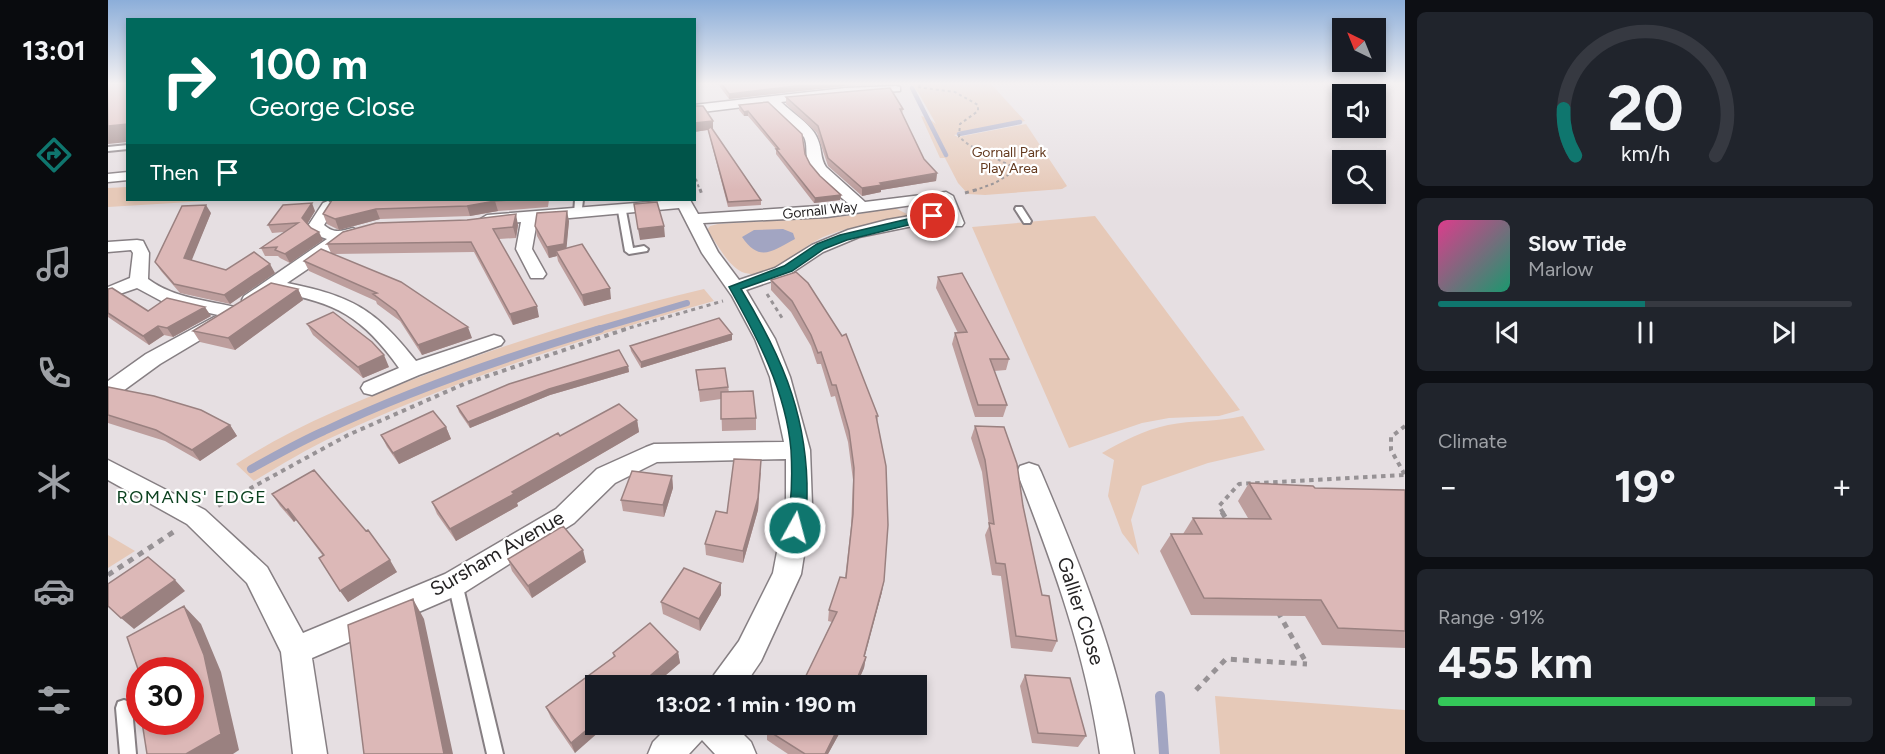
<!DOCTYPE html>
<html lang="en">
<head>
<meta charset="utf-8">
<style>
  :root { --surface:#171b24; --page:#20242c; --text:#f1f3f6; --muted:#9ea1a6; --line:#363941; --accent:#0f766e }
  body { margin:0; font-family:Figtree,sans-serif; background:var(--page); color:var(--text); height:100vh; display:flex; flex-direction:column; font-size:22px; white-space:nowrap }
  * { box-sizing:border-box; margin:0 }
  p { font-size:20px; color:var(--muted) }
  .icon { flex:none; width:33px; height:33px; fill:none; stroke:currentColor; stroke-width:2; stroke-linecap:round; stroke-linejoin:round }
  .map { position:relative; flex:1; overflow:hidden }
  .panel { display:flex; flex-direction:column; gap:12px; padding:12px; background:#0d0f14; width:480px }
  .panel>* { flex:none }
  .top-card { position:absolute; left:18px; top:18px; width:570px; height:183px; border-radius:0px; box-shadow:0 3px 9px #0003; background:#00695c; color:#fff; overflow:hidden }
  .needle { width:39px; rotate:317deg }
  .buttons { position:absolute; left:1224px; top:18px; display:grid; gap:12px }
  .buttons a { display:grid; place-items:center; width:54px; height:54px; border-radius:0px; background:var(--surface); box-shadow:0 3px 9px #0003; font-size:30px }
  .speed { position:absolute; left:18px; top:657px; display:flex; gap:12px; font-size:30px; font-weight:700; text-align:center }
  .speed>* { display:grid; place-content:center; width:78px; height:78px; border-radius:50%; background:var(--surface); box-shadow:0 3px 9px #0003; line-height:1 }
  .speed .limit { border:9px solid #d22; background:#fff; color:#111 }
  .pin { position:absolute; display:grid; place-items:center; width:51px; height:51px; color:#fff; margin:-26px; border:3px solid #fff; border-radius:50%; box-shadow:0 2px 6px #0007 }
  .me { position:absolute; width:66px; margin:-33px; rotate:7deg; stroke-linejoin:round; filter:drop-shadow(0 0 4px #0008) }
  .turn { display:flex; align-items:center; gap:21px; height:126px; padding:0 24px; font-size:27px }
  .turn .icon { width:78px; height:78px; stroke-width:2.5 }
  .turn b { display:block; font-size:42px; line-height:51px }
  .then { display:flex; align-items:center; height:57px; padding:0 24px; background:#0003; gap:12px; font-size:22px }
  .big { font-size:45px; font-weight:700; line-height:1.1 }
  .panel .card { flex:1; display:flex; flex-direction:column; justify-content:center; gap:9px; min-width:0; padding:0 21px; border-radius:9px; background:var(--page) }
  .panel .dial { align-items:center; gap:0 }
  .dial svg { height:156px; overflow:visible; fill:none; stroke:var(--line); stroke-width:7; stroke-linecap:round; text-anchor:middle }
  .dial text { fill:var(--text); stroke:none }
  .song { display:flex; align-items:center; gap:18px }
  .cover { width:72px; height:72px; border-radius:9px; background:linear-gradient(135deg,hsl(330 70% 55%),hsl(160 70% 35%)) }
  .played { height:6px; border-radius:3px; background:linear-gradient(90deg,var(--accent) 50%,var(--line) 50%) }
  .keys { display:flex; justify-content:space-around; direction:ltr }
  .heat { display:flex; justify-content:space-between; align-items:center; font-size:33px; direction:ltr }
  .charge { height:9px; border-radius:4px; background:linear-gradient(90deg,#34c759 91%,var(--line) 0) }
  .trip { position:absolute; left:477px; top:675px; width:342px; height:60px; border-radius:0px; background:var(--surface); box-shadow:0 3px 9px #0003; font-weight:700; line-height:60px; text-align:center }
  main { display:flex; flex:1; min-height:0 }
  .tabs { display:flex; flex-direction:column; width:108px; justify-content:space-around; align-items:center; background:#090b0e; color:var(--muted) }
  .tabs .icon { width:42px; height:42px }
  .tabs .active { color:var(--accent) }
  .tabs b { font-size:27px; color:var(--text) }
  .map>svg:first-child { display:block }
  .green { fill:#e6c9b8 }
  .water { fill:#a2a5c2 }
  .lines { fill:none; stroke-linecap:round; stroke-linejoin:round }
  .stream-far3 { stroke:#a2a5c2; stroke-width:4.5 }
  .stream-far2 { stroke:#a2a5c2; stroke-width:6 }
  .stream-far1 { stroke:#a2a5c2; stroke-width:8 }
  .stream { stroke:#a2a5c2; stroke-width:10 }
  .service-casing { stroke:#867f83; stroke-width:4 }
  .minor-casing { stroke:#867f83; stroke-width:3 }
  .path-far3 { stroke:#979295; stroke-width:2; stroke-dasharray:3 3; stroke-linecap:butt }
  .path-far2 { stroke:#979295; stroke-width:3; stroke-dasharray:4 4; stroke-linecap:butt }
  .path-far1 { stroke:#979295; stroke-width:4; stroke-dasharray:4.5 4.5; stroke-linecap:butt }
  .path { stroke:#979295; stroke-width:5; stroke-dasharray:6 6; stroke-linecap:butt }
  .service { fill:#fff; fill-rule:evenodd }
  .minor { fill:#fff; fill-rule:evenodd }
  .wall { fill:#bd9e9d }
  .shaded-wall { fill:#9a8180 }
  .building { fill:#dcb8b7; stroke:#9a8180; stroke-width:1.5 }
  .route { fill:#0f766e; stroke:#0a4d48; stroke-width:1.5 }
  .labels { text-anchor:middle; stroke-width:4.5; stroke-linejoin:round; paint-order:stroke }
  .far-park-label { font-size:14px; fill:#643a1f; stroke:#fff }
  .far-street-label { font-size:14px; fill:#252324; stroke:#fff }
  .neighbourhood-label { font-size:18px; letter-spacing:1.5px; fill:#0b411f; stroke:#fff }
  .near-street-label { font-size:20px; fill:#252324; stroke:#fff }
</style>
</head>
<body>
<main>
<nav class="tabs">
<b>13:01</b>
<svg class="icon active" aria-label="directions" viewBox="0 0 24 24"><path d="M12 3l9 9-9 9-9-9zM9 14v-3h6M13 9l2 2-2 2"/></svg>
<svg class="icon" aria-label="music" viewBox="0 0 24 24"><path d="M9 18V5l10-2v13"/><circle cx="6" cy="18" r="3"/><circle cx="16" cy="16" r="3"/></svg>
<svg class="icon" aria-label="phone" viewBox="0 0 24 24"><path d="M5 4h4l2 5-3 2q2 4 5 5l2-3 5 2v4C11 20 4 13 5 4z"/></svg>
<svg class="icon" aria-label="climate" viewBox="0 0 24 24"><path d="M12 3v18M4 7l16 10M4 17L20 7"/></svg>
<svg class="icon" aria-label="car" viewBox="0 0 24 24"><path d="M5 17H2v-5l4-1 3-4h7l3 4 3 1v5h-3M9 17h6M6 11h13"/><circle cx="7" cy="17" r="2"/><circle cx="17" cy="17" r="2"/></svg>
<svg class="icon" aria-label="filters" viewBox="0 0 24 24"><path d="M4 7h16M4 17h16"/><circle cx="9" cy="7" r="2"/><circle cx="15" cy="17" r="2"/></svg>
</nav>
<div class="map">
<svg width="1297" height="754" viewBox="0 0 1297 754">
  <rect width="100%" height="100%" fill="#e6dfe2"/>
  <path class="green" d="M804,84H883L917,121L846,135L850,137L918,124L959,186L954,189L877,195L860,194L850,183L837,158H832L813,116L820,118L828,124L810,92Z
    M19,187L20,200H115L0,207V188Z
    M787,208L799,214L797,217C767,224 730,227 704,243C685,254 660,282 634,272C619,265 609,243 599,230L602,226L610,224L738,216Z
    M987,216L1132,410L1111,416L1061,418L1034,423L961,448L864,227Z
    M596,289L606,301C478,337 350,379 229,435C200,448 173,465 146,481L128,464C184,427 247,402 309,378C403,342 499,312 596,289Z
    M1135,416L1157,450L1100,463L1034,486L1023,520L1031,555L1014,533L1000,496L1006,460L994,453C1015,441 1036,430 1060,425C1085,420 1108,422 1135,416Z
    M0,535L27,551L0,568Z
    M1107,696L1297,710V754H1112Z"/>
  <path class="water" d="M675,229L685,233L687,239C664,251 652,263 634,237L646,230Z"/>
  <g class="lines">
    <path class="stream-far3" d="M804,88L838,155
      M851,134L912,122"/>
    <path class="stream-far2" d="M487,330L579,303"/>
    <path class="stream-far1" d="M143,469C167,456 191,442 216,431C305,389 398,357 492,329"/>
    <path class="stream" d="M1052,696L1056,754"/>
    <defs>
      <path id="service" d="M20,145V149L0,151V147Z
        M467,200H475L473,216H470L466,214Z
        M908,207H914L923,221L922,223H916L907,209Z
        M511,209H514L518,211L525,248L536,246L540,249L539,251L521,254L517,251L510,211Z
        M347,577L352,579L354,583L395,754H379L340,583L342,579Z
        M16,700L22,702L24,708L28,754H12L8,708L10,702Z"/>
      <path id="minor" d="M788,86L792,87V91L737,94L673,102C684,113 705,125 710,140C714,149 712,158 718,167L757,202L838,192L845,196L856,223L854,226H842L839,219L751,237L715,252L679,276L638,290L667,339L682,377L702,450L704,505L693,574L653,661L636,686H602L606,675L631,641L665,573L678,505V459L549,462L507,483L466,523L357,592L204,658L219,754H185L173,652L139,583L79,524L0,480V460L97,510L159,567L195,633L337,574L448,509L489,469L538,447L546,444L676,442L662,377L647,339L624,296L594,253L571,208L429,221L424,249L438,274L435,278H423L408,249L413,222L379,225L371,220L379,215L566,200H582L590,214L741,204C727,192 708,179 700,161C697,153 700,145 696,137L661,104L586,113V105L737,88ZM833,201L837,210L779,220L740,230L704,245L667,268L631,280L610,252L595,223L719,217Z
        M20,172V180L0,182V174Z
        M220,201L228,206L216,225C226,234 234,231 245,228L253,233L179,283C244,296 267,309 308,361L386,335L393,337L396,341L393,345L311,375L264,395L256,393L253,388L256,383L291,368C255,317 228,302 167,292L150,304H136L134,300L136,296L219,239L208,235L200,226L215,203Z
        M29,240L35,241L41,253L40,279C67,299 99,300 131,308L133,312L131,316L119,317L122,320L119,324L52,364L8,396L0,398V381L38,354L110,315L57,303L29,288L0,298V287L22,278L25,253L23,250L0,252V242Z
        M921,463L930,466L933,472C972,564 1009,655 1026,754H992C978,655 945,564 909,472L912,466Z
        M563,724H625L643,742L648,754H607L594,740L581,754H540L545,742Z"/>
    </defs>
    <use href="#service" class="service-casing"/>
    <use href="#minor" class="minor-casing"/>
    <path class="path-far3" d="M813,84L809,87L847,92L870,105V111L852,124L851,137L861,145L903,166V173L887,183L865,191
      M586,173L592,191"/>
    <path class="path-far2" d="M592,189L594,195
      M857,193L871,189
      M659,294L676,321
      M514,330L615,301"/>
    <path class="path-far1" d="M1297,426L1283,437V450L1297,475
      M110,506L240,435L356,384L518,329
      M1115,513L1111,506L1131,484L1297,475"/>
    <path class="path" d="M1114,512L1120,522
      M0,575L67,531
      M1170,612L1199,664
      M1088,690L1118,659L1199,664"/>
    <use href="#service" class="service"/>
    <use href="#minor" class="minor"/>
  </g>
  <path class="wall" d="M610,84H770L737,86L621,99Z
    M678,97L795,109L794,114L816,159L829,173L828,181L773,190V192L754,196L720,166L709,133L678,104Z
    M660,102L697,154L702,164L712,176L733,195L732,200L706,203L668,154V149L640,116H636L631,110V105Z
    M586,106H595L605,121V129H604L653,200V205L620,207L600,130L586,132Z
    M224,200H441L440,207L390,211L362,216L272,219L231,230L219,224L215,214Z
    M207,211L199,224L215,240L182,263L172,258L170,256H157L153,248L176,232L164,233L160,225Z
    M103,213L83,260L118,270L167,273L122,304L72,293L53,271L47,262Z
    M461,221L458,248L503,299L476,306L450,261L449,256L441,258L429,236L427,226Z
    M410,225L408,238L391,239L431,317L405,325L366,252L226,254L364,338L314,355L292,321L269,304L268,301L201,271L196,261L223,253L219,244Z
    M688,272L770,416L769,422L774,592L756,656L758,657L756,668L748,686H693L724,622L720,621L721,610L737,578L743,526L745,480L740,442L727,396L723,397L713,364H709L703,346L683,312L663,290V280Z
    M830,277L901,359L898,370L886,371L899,405L895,417H867L844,344L847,333H850L828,288Z
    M0,289L40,311L103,316L65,337L56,335L41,345L0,317Z
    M190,289L195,300L127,350L92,342L85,331Z
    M199,324L281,367L255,378L205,335Z
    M624,340L533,368L523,351L522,346Z
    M520,366L521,372L442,395L362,428L351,412L349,406Z
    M588,370L620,387L621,392L648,418V430L614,431L613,399L592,402Z
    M0,387L122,425L129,436L92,461L57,441L0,423Z
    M529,420L531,432L409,503L410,506L348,541L329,514L324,502L452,436Z
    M867,426L915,506L934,595L949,641L944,652L903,648L893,576L884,575L877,535L881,526L874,472L863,438Z
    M338,427L343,439L291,464L279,447L273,435Z
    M653,472L650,510L635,563L598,555L597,544L619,513Z
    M564,476L565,488L556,517L515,511L513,500Z
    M1141,483L1207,488L1297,490V648L1214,645L1197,616L1083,615L1052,551L1063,534H1075L1085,518H1140L1130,501Z
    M164,494L289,572L240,602L215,556L188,520L186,522L172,506Z
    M400,559L478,562L424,598L404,571Z
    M613,583V595L592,631L555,614L553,602Z
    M570,652L572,663L545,686H488L467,753L443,718L438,707L506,657L505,653Z
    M917,675L978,736L970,747L924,743L912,686Z
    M732,724L731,734L720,754H680L659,740V730Z"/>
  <path class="shaded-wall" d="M705,84H737V86L621,99V94Z
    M640,111V116H636V112Z
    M605,121V129L586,132V123Z
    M20,124V142L0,144V126Z
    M829,173L828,181L773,190V192L754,196V188L772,183Z
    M733,195L732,200L706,203L707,198Z
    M387,201L390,211L362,216L359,206Z
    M204,203L207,211L198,226L194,218Z
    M98,205L103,213L81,267L76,258Z
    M268,209L272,219L231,230L227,219Z
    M459,211L461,221L458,254L448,251L449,256L441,258L439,247Z
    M408,214L410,225L408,238L405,227Z
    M556,226L557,237L532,240L530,229Z
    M211,232L215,240L182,263L177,254Z
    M162,264L167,273L122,304L116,295Z
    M502,288L503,299L476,306L474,295Z
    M190,289L195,300L127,350L120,338Z
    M429,306L431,317L405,325L402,314Z
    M97,307L103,316L65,337L59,328Z
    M50,326L56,335L41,345L35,336Z
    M360,327L364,338L314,355L310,345Z
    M624,334V340L533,368V362Z
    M276,355L281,367L255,378L250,367Z
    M520,366L521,372L442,395L362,428L360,422L441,389Z
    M529,420L531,432L409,503L410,506L348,541L342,529L404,492Z
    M122,425L129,436L92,461L84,450Z
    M338,427L343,439L291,464L285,453Z
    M653,460L650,510L635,563V551Z
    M564,476L565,488L556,517L555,505Z
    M180,509L188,520L186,522L178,510Z
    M475,550L478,562L424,598L420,586Z
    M282,560L289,572L240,602L232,591Z
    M67,580L77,591L26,629L13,618Z
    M776,581L774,592L754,667L756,656Z
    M613,583V595L592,631L591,619Z
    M305,599L316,619L345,754H336Z
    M76,606L93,624L113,672L131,750L125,754H78Z
    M570,652L572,663L545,686H530Z
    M758,657L756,668L748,686H746Z
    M488,722V724H500L467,753L463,743Z
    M732,724L731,734L720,754H717Z"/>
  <path class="building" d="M0,84H20V124L0,126Z
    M614,84H705L621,94Z
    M782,88L795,109H792L816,159L829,173L772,183L774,185L754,188L720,158L710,126L678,97Z
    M660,102L694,134L697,154L702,164L712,176L733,195L707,198L668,149H671L640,111L636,112L631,105Z
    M586,106H595L605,121L586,123Z
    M603,127L653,200L620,202L600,129Z
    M224,200H404L387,201L359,206L268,209L227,219L215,214Z
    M549,202L556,226L530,229L526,204Z
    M204,203L194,218L203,228L211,232L177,254L167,250L169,247L153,248L190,223L160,225L175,205Z
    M98,205L76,258L118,270L146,252L162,264L116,295L66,284L47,262L74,206Z
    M459,211L456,244L439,247L427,226L429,213Z
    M408,214L405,227L385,229L429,306L402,314L363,242L219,244L235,232L268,223L359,220Z
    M474,244L502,288L474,295L448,251Z
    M213,249L293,282L360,327L310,345L288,311L265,294L269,293L196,261Z
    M688,272L700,283L734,336L738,334L770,416H768L778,466L780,525L776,581L756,656L758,657L746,686H693L729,612L721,610L732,577L738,578L745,514L746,468L741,431L728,385H724L713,352L710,353L703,335L684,301L663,280Z
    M854,273L901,359H882L899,405H870L847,333L859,332L830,277Z
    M163,283L190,289L120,338L85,331Z
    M4,288L40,311L59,298L97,307L59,328L50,326L35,336L0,313V289Z
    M225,312L264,342L276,355L250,367L199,324Z
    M611,318L624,334L533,362L522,346Z
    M511,350L520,366L441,389L360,422L349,406L401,384Z
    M617,368L620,387L591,390L588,370Z
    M0,387L46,396L93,410L122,425L84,450L48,430L0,415Z
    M645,391L648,418L613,419V392Z
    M511,404L529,420L404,492L406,494L342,529L324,502L450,433L452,436Z
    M325,411L338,427L285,453L273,435Z
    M867,426L896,427L909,464L915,506L934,595L941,596L949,641L908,636L897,564L888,563L881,523L886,524L877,460Z
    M626,459L653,460L650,498L635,551L597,544L608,511L619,513Z
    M206,470L258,531L260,530L282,560L232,591L211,558L216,555L180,509L178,510L164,494Z
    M524,471L564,476L555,505L513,500Z
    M1141,483L1205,486L1207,488L1297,490V631L1230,628L1213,600L1096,598L1063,534H1094L1085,518L1163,519Z
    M455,526L475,550L420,586L400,559Z
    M40,557L67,580L13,618L0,606V584Z
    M576,568L613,583L591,619L553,602Z
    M305,599L336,754H256L240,625Z
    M76,606L96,655L113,734L78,754H39L34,722H82V670H32V675L19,637Z
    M542,623L570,652L530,686H488V722L463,743L438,707L507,656L505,653Z
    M917,675L962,678L978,736L930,733Z
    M32,687V701L30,688Z
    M663,724H732L717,754H697L659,730Z"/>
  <linearGradient id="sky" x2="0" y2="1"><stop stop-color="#8caed9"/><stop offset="0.44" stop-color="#f4f1f2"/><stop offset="1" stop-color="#f4f1f2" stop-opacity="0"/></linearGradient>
  <rect width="1297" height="190" fill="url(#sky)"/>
  <path class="route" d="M825,213L829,214V218L739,240L716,249L684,271L633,289C671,352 697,408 699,483C699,499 700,518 693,533L687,535L681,533C677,524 681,515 682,506C684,488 684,468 683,450C678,391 649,337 621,287L676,266L709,244L732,235Z"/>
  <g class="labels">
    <g class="far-park-label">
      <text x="901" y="157">Gornall Park<tspan x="901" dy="16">Play Area</tspan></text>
    </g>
    <g class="far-street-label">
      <text transform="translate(712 210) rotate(-6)" y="5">Gornall Way</text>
    </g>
    <g class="neighbourhood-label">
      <text x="84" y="503">ROMANS' EDGE</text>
    </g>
    <g class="near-street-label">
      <text transform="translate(389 553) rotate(-30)" y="7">Sursham Avenue</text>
      <text transform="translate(973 611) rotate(72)" y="7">Gallier Close</text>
    </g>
  </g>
</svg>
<div class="buttons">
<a><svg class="needle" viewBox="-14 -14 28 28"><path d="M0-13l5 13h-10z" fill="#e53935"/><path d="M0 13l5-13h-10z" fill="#9ea1a6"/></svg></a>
<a><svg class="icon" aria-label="sound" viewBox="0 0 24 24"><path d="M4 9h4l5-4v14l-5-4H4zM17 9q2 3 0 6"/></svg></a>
<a><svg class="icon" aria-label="search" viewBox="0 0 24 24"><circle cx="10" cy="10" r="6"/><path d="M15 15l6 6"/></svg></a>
</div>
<div class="speed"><div class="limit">30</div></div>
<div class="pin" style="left:825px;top:216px;background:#d93025"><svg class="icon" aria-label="arrive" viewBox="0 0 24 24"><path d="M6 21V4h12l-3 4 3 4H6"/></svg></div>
<svg class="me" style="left:687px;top:528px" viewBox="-20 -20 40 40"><circle r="17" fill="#0f766e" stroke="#fff" stroke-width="3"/><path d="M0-11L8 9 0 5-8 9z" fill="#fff"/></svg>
<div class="trip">13:02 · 1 min · 190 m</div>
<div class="top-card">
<div class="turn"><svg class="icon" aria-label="right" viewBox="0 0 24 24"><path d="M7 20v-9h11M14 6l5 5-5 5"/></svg><div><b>100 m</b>George Close</div></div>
<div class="then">Then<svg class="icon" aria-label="arrive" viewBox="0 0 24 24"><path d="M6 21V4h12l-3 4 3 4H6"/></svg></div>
</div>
</div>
<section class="panel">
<div class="card dial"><svg viewBox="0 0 100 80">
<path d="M14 69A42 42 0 1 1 86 69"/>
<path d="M14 69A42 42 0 0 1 8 45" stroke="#0f766e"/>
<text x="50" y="56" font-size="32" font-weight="700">20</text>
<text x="50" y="72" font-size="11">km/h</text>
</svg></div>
<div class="card">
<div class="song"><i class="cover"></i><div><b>Slow Tide</b><p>Marlow</p></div></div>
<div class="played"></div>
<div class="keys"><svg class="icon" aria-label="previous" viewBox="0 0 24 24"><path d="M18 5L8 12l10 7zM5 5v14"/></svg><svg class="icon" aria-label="pause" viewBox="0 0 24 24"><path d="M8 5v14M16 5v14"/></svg><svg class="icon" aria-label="next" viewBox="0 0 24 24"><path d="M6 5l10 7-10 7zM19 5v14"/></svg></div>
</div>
<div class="card"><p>Climate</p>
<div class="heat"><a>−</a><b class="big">19°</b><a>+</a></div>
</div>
<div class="card"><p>Range · 91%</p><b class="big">455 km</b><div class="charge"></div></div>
</section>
</main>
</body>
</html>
